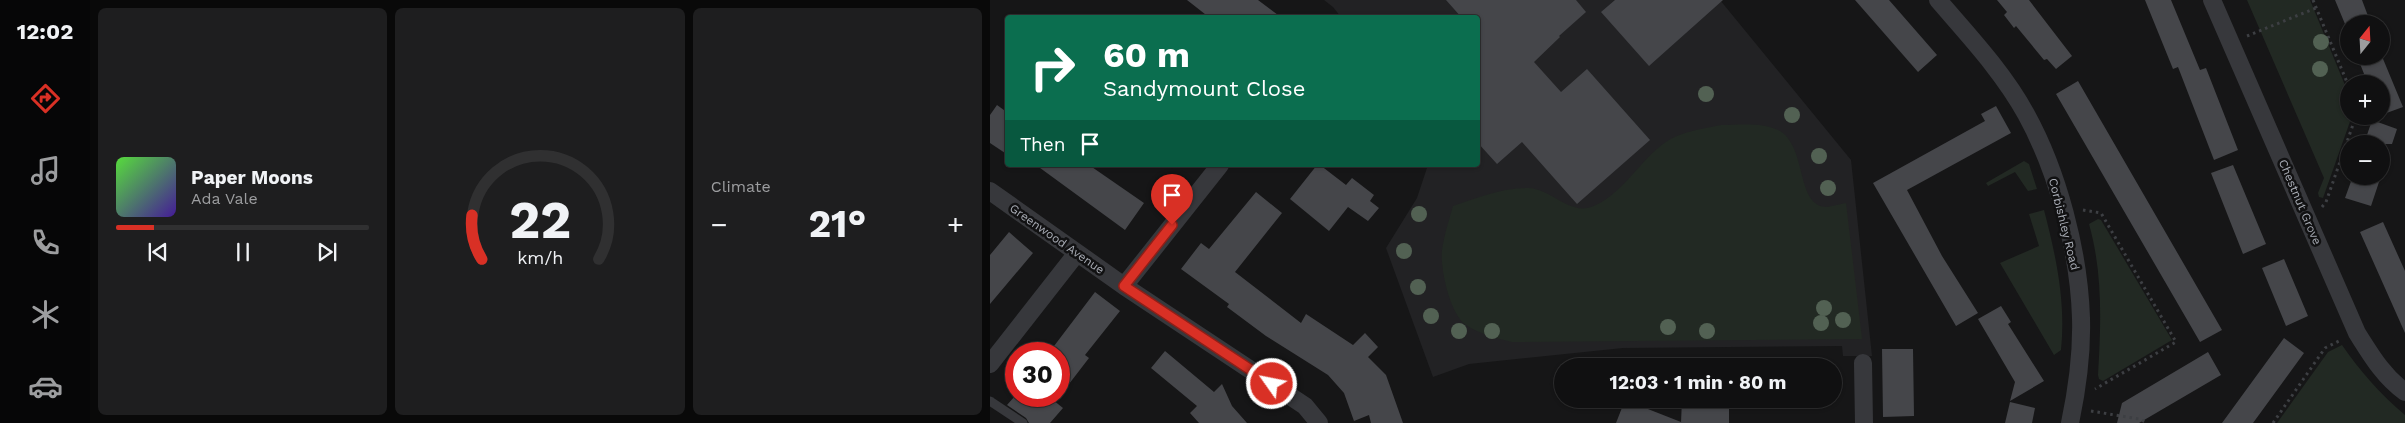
<!DOCTYPE html>
<html lang="en">
<head>
<meta charset="utf-8">
<style>
  :root { --surface:#101011; --page:#1e1e1f; --text:#f1f3f6; --muted:#9c9d9f; --line:#303031; --accent:#d93025 }
  body { margin:0; font-family:"Work Sans",sans-serif; background:var(--page); color:var(--text); height:100vh; display:flex; flex-direction:column; font-size:19px; white-space:nowrap }
  * { box-sizing:border-box; margin:0 }
  p { font-size:16px; color:var(--muted) }
  .icon { flex:none; width:28px; height:28px; fill:none; stroke:currentColor; stroke-width:2; stroke-linecap:round; stroke-linejoin:round }
  .map { position:relative; flex:1; overflow:hidden }
  .panel { display:flex; flex-direction:column; gap:8px; padding:8px; background:#090909; width:900px }
  .panel>* { flex:none }
  .banner { position:absolute; left:15px; top:15px; width:475px; height:152px; border-radius:5px; box-shadow:0 1px 4px #0004,0 0 0 1px var(--line); background:#0b6e4f; color:#fff; overflow:hidden }
  .needle { width:32px; rotate:18deg }
  .tools { position:absolute; left:1350px; top:15px; display:grid; gap:10px }
  .tools a { display:grid; place-items:center; width:50px; height:50px; border-radius:50%; background:var(--surface); box-shadow:0 1px 4px #0004,0 0 0 1px var(--line); font-size:25px }
  .speed { position:absolute; left:15px; top:342px; display:flex; gap:10px; font-size:25px; font-weight:700; text-align:center }
  .speed>* { display:grid; place-content:center; width:65px; height:65px; border-radius:50%; background:var(--surface); box-shadow:0 1px 4px #0004,0 0 0 1px var(--line); line-height:1 }
  .speed .limit { border:8px solid #d22; background:#fff; color:#111 }
  .pin { position:absolute; display:grid; place-items:center; width:42px; height:42px; color:#fff; margin:-51px -21px; border-radius:50% 50% 50% 0; rotate:-45deg; box-shadow:0 0 5px #0007 }
  .pin .icon { rotate:45deg }
  .me { position:absolute; width:55px; margin:-28px; rotate:303deg; stroke-linejoin:round; filter:drop-shadow(0 0 4px #0008) }
  .turn { display:flex; align-items:center; gap:18px; height:105px; padding:0 15px; font-size:22px }
  .turn .icon { width:65px; height:65px; stroke-width:2.5 }
  .turn b { display:block; font-size:35px; line-height:42px }
  .then { display:flex; align-items:center; height:48px; padding:0 15px; background:#0003; gap:10px; font-size:19px }
  .big { font-size:38px; font-weight:700; line-height:1.1 }
  .panel .tile { flex:1; display:flex; flex-direction:column; justify-content:center; gap:8px; min-width:0; padding:0 18px; border-radius:8px; background:var(--page) }
  .panel .dial { align-items:center; gap:0 }
  .dial svg { height:130px; overflow:visible; fill:none; stroke:var(--line); stroke-width:7; stroke-linecap:round; text-anchor:middle }
  .dial text { fill:var(--text); stroke:none }
  .song { display:flex; align-items:center; gap:15px }
  .cover { width:60px; height:60px; border-radius:8px; background:linear-gradient(135deg,hsl(110 70% 55%),hsl(260 70% 35%)) }
  .played { height:5px; border-radius:2px; background:linear-gradient(90deg,var(--accent) 15%,var(--line) 15%) }
  .keys { display:flex; justify-content:space-around; direction:ltr }
  .heat { display:flex; justify-content:space-between; align-items:center; font-size:28px; direction:ltr }
  .panel .tiles { flex:1; display:grid; gap:8px; grid-template-columns:repeat(3,1fr) }
  .trip { position:absolute; left:564px; top:358px; width:288px; height:50px; border-radius:25px; background:var(--surface); box-shadow:0 1px 4px #0004,0 0 0 1px var(--line); font-weight:700; line-height:50px; text-align:center }
  main { display:flex; flex:1; min-height:0 }
  .dock { display:flex; flex-direction:column; width:90px; justify-content:space-around; align-items:center; background:#060607; color:var(--muted) }
  .dock .icon { width:35px; height:35px }
  .dock .selected { color:var(--accent) }
  .dock b { font-size:22px; color:var(--text) }
  .map>svg:first-child { display:block }
  .built { fill:#222224 }
  .green { fill:#222923 }
  .building { fill:#45464a }
  .lines { fill:none; stroke-linecap:round; stroke-linejoin:round }
  .path { stroke:#3d3f43; stroke-width:3; stroke-dasharray:2.5 4; stroke-linecap:butt }
  .service { stroke:#37383c; stroke-width:9 }
  .minor { stroke:#37383c; stroke-width:18 }
  .tree { fill:#526153 }
  .route-casing { stroke:#8d1f18; stroke-width:12 }
  .route { stroke:#d93025; stroke-width:9 }
  .labels { text-anchor:middle; stroke-width:5; stroke-linejoin:round; paint-order:stroke }
  .street-label { font-size:12px; fill:#a9adb6; stroke:#111112 }
</style>
</head>
<body>
<main>
<nav class="dock">
<b>12:02</b>
<svg class="icon selected" aria-label="directions" viewBox="0 0 24 24"><path d="M12 3l9 9-9 9-9-9zM9 14v-3h6M13 9l2 2-2 2"/></svg>
<svg class="icon" aria-label="music" viewBox="0 0 24 24"><path d="M9 18V5l10-2v13"/><circle cx="6" cy="18" r="3"/><circle cx="16" cy="16" r="3"/></svg>
<svg class="icon" aria-label="phone" viewBox="0 0 24 24"><path d="M5 4h4l2 5-3 2q2 4 5 5l2-3 5 2v4C11 20 4 13 5 4z"/></svg>
<svg class="icon" aria-label="climate" viewBox="0 0 24 24"><path d="M12 3v18M4 7l16 10M4 17L20 7"/></svg>
<svg class="icon" aria-label="car" viewBox="0 0 24 24"><path d="M5 17H2v-5l4-1 3-4h7l3 4 3 1v5h-3M9 17h6M6 11h13"/><circle cx="7" cy="17" r="2"/><circle cx="17" cy="17" r="2"/></svg>
</nav>
<section class="panel">
<div class="tiles">
<div class="tile">
<div class="song"><i class="cover"></i><div><b>Paper Moons</b><p>Ada Vale</p></div></div>
<div class="played"></div>
<div class="keys"><svg class="icon" aria-label="previous" viewBox="0 0 24 24"><path d="M18 5L8 12l10 7zM5 5v14"/></svg><svg class="icon" aria-label="pause" viewBox="0 0 24 24"><path d="M8 5v14M16 5v14"/></svg><svg class="icon" aria-label="next" viewBox="0 0 24 24"><path d="M6 5l10 7-10 7zM19 5v14"/></svg></div>
</div>
<div class="tile dial"><svg viewBox="0 0 100 80">
<path d="M14 69A42 42 0 1 1 86 69"/>
<path d="M14 69A42 42 0 0 1 8 42" stroke="#d93025"/>
<text x="50" y="56" font-size="32" font-weight="700">22</text>
<text x="50" y="72" font-size="11">km/h</text>
</svg></div>
<div class="tile"><p>Climate</p>
<div class="heat"><a>−</a><b class="big">21°</b><a>+</a></div>
</div>
</div>
</section>
<div class="map">
<svg width="1415" height="423" viewBox="0 0 1415 423">
  <rect width="100%" height="100%" fill="#161617"/>
  <path class="built" d="M334,0H730L861,160L882,356H853L852,346L633,348L479,364L443,377L396,248L427,198L438,165H488V18L351,17L343,7Z"/>
  <path class="green" d="M1257,0H1320L1359,95V116H1362L1333,198L1329,197L1328,193L1334,178Z
    M731,125C749,125 771,122 788,130C818,145 805,207 837,207C843,206 850,204 856,203L872,339L522,342C506,338 490,334 476,325C460,314 450,269 452,250C454,236 459,220 463,206C486,198 512,188 537,188C559,187 579,215 601,207C629,198 650,161 673,144C688,132 712,129 731,125Z
    M1034,161L1039,164L1047,189L1038,191L1025,172L998,186L996,183Z
    M1054,210C1066,256 1076,302 1071,350L1064,355L1010,263L1049,246L1039,214Z
    M1108,219L1111,220L1182,340L1113,381L1109,379L1108,375C1111,325 1113,273 1099,224Z
    M1352,345C1371,372 1390,394 1415,415V423H1287L1338,352Z"/>
  <path class="building" d="M197,0H268L292,18H220Z
    M456,0H586L596,12L569,36L570,37L544,62L571,92L597,69L660,140L587,204L532,142L507,164L488,143V18H472Z
    M625,0H733L659,66L611,12Z
    M865,0H899L947,55L928,72Z
    M1007,0H1039L1082,56L1066,69L1057,59L1054,60L1026,26L1024,28L1014,15L1017,12Z
    M1155,0H1181L1210,70L1216,68L1248,150L1224,160L1188,67L1183,69Z
    M1345,0H1372L1381,24H1355Z
    M1391,54L1413,107L1391,115V84H1378L1367,56H1391Z
    M1088,81L1232,330L1210,342L1066,94Z
    M7,105L18,113V155L0,143V115Z
    M1006,106L1021,133L917,190L952,256L988,313L966,326L883,183L995,121L991,114Z
    M1382,120L1407,129L1402,144H1374Z
    M46,165H99L154,203L135,230Z
    M327,165H330L356,185L362,178L384,195L380,201L389,208L378,221L358,207L339,231L300,199Z
    M1243,165L1276,244L1253,254L1221,173Z
    M1363,176H1391L1381,206L1355,198Z
    M266,192L292,213L245,272L311,323L316,314L363,345L375,333L388,347L378,357L396,375L413,423H381L379,415L364,421L354,393L338,375L276,336L237,307L239,304L191,269L211,243L219,249Z
    M1393,222L1415,271V333L1370,232Z
    M19,232L43,253L0,304V255Z
    M1294,259L1318,316L1296,326L1272,268Z
    M105,292L130,311L95,355L99,358L69,397V354H58Z
    M1011,306L1021,322L1018,324L1054,381L1020,401L1025,382L988,319Z
    M1294,338L1314,353L1263,423H1232Z
    M892,349H923L924,416L893,417Z
    M175,351L224,392L232,384L242,406L257,423H209L200,413L207,406L161,368Z
    M1218,352L1231,375L1149,423H1127L1132,403Z
    M25,396H58L73,408L60,423H39L36,418L17,405Z
    M692,399H739V423H691Z
    M635,400L691,422V423H626Z
    M1020,402L1045,408L1042,423H1015Z"/>
  <g class="lines">
    <path class="path" d="M1323,0L1359,87
      M1257,36L1326,8
      M1332,207L1336,202L1366,116
      M1093,210L1111,213L1186,342L1105,389
      M1101,411L1149,419L1158,423
      M1283,423L1335,348L1351,340"/>
    <path class="service" d="M0,401L33,423"/>
    <path class="minor" d="M948,0C979,36 1013,72 1036,114C1068,172 1089,252 1091,318C1092,352 1087,390 1080,423
      M1222,0L1367,333C1381,355 1393,376 1415,392
      M0,191L134,286L315,406L329,423
      M134,286L230,165
      M873,363L874,423
      M0,364L87,253"/>
  </g>
  <g class="tree">
    <circle cx="1331" cy="42" r="8"/>
    <circle cx="1330" cy="69" r="8"/>
    <circle cx="716" cy="94" r="8"/>
    <circle cx="802" cy="115" r="8"/>
    <circle cx="829" cy="156" r="8"/>
    <circle cx="838" cy="188" r="8"/>
    <circle cx="429" cy="214" r="8"/>
    <circle cx="414" cy="251" r="8"/>
    <circle cx="428" cy="287" r="8"/>
    <circle cx="834" cy="308" r="8"/>
    <circle cx="441" cy="316" r="8"/>
    <circle cx="853" cy="320" r="8"/>
    <circle cx="831" cy="323" r="8"/>
    <circle cx="678" cy="327" r="8"/>
    <circle cx="469" cy="331" r="8"/>
    <circle cx="502" cy="331" r="8"/>
    <circle cx="717" cy="331" r="8"/>
  </g>
  <g class="lines">
    <defs>
      <path id="route" d="M182,225L134,286L282,384"/>
    </defs>
    <use href="#route" class="route-casing"/>
    <use href="#route" class="route"/>
  </g>
  <g class="labels">
    <g class="street-label">
      <text transform="translate(1310 202) rotate(67)" y="4">Chestnut Grove</text>
      <text transform="translate(1074 224) rotate(76)" y="4">Corbishley Road</text>
      <text transform="translate(67 239) rotate(35)" y="4">Greenwood Avenue</text>
    </g>
  </g>
</svg>
<div class="tools">
<a><svg class="needle" viewBox="-14 -14 28 28"><path d="M0-13l5 13h-10z" fill="#e53935"/><path d="M0 13l5-13h-10z" fill="#9c9d9f"/></svg></a>
<a>+</a>
<a>−</a>
</div>
<div class="speed"><div class="limit">30</div></div>
<div class="pin" style="left:182px;top:225px;background:#d93025"><svg class="icon" aria-label="arrive" viewBox="0 0 24 24"><path d="M6 21V4h12l-3 4 3 4H6"/></svg></div>
<svg class="me" style="left:282px;top:384px" viewBox="-20 -20 40 40"><circle r="17" fill="#d93025" stroke="#fff" stroke-width="3"/><path d="M0-11L8 9 0 5-8 9z" fill="#fff"/></svg>
<div class="trip">12:03 · 1 min · 80 m</div>
<div class="banner">
<div class="turn"><svg class="icon" aria-label="right" viewBox="0 0 24 24"><path d="M7 20v-9h11M14 6l5 5-5 5"/></svg><div><b>60 m</b>Sandymount Close</div></div>
<div class="then">Then<svg class="icon" aria-label="arrive" viewBox="0 0 24 24"><path d="M6 21V4h12l-3 4 3 4H6"/></svg></div>
</div>
</div>
</main>
</body>
</html>
